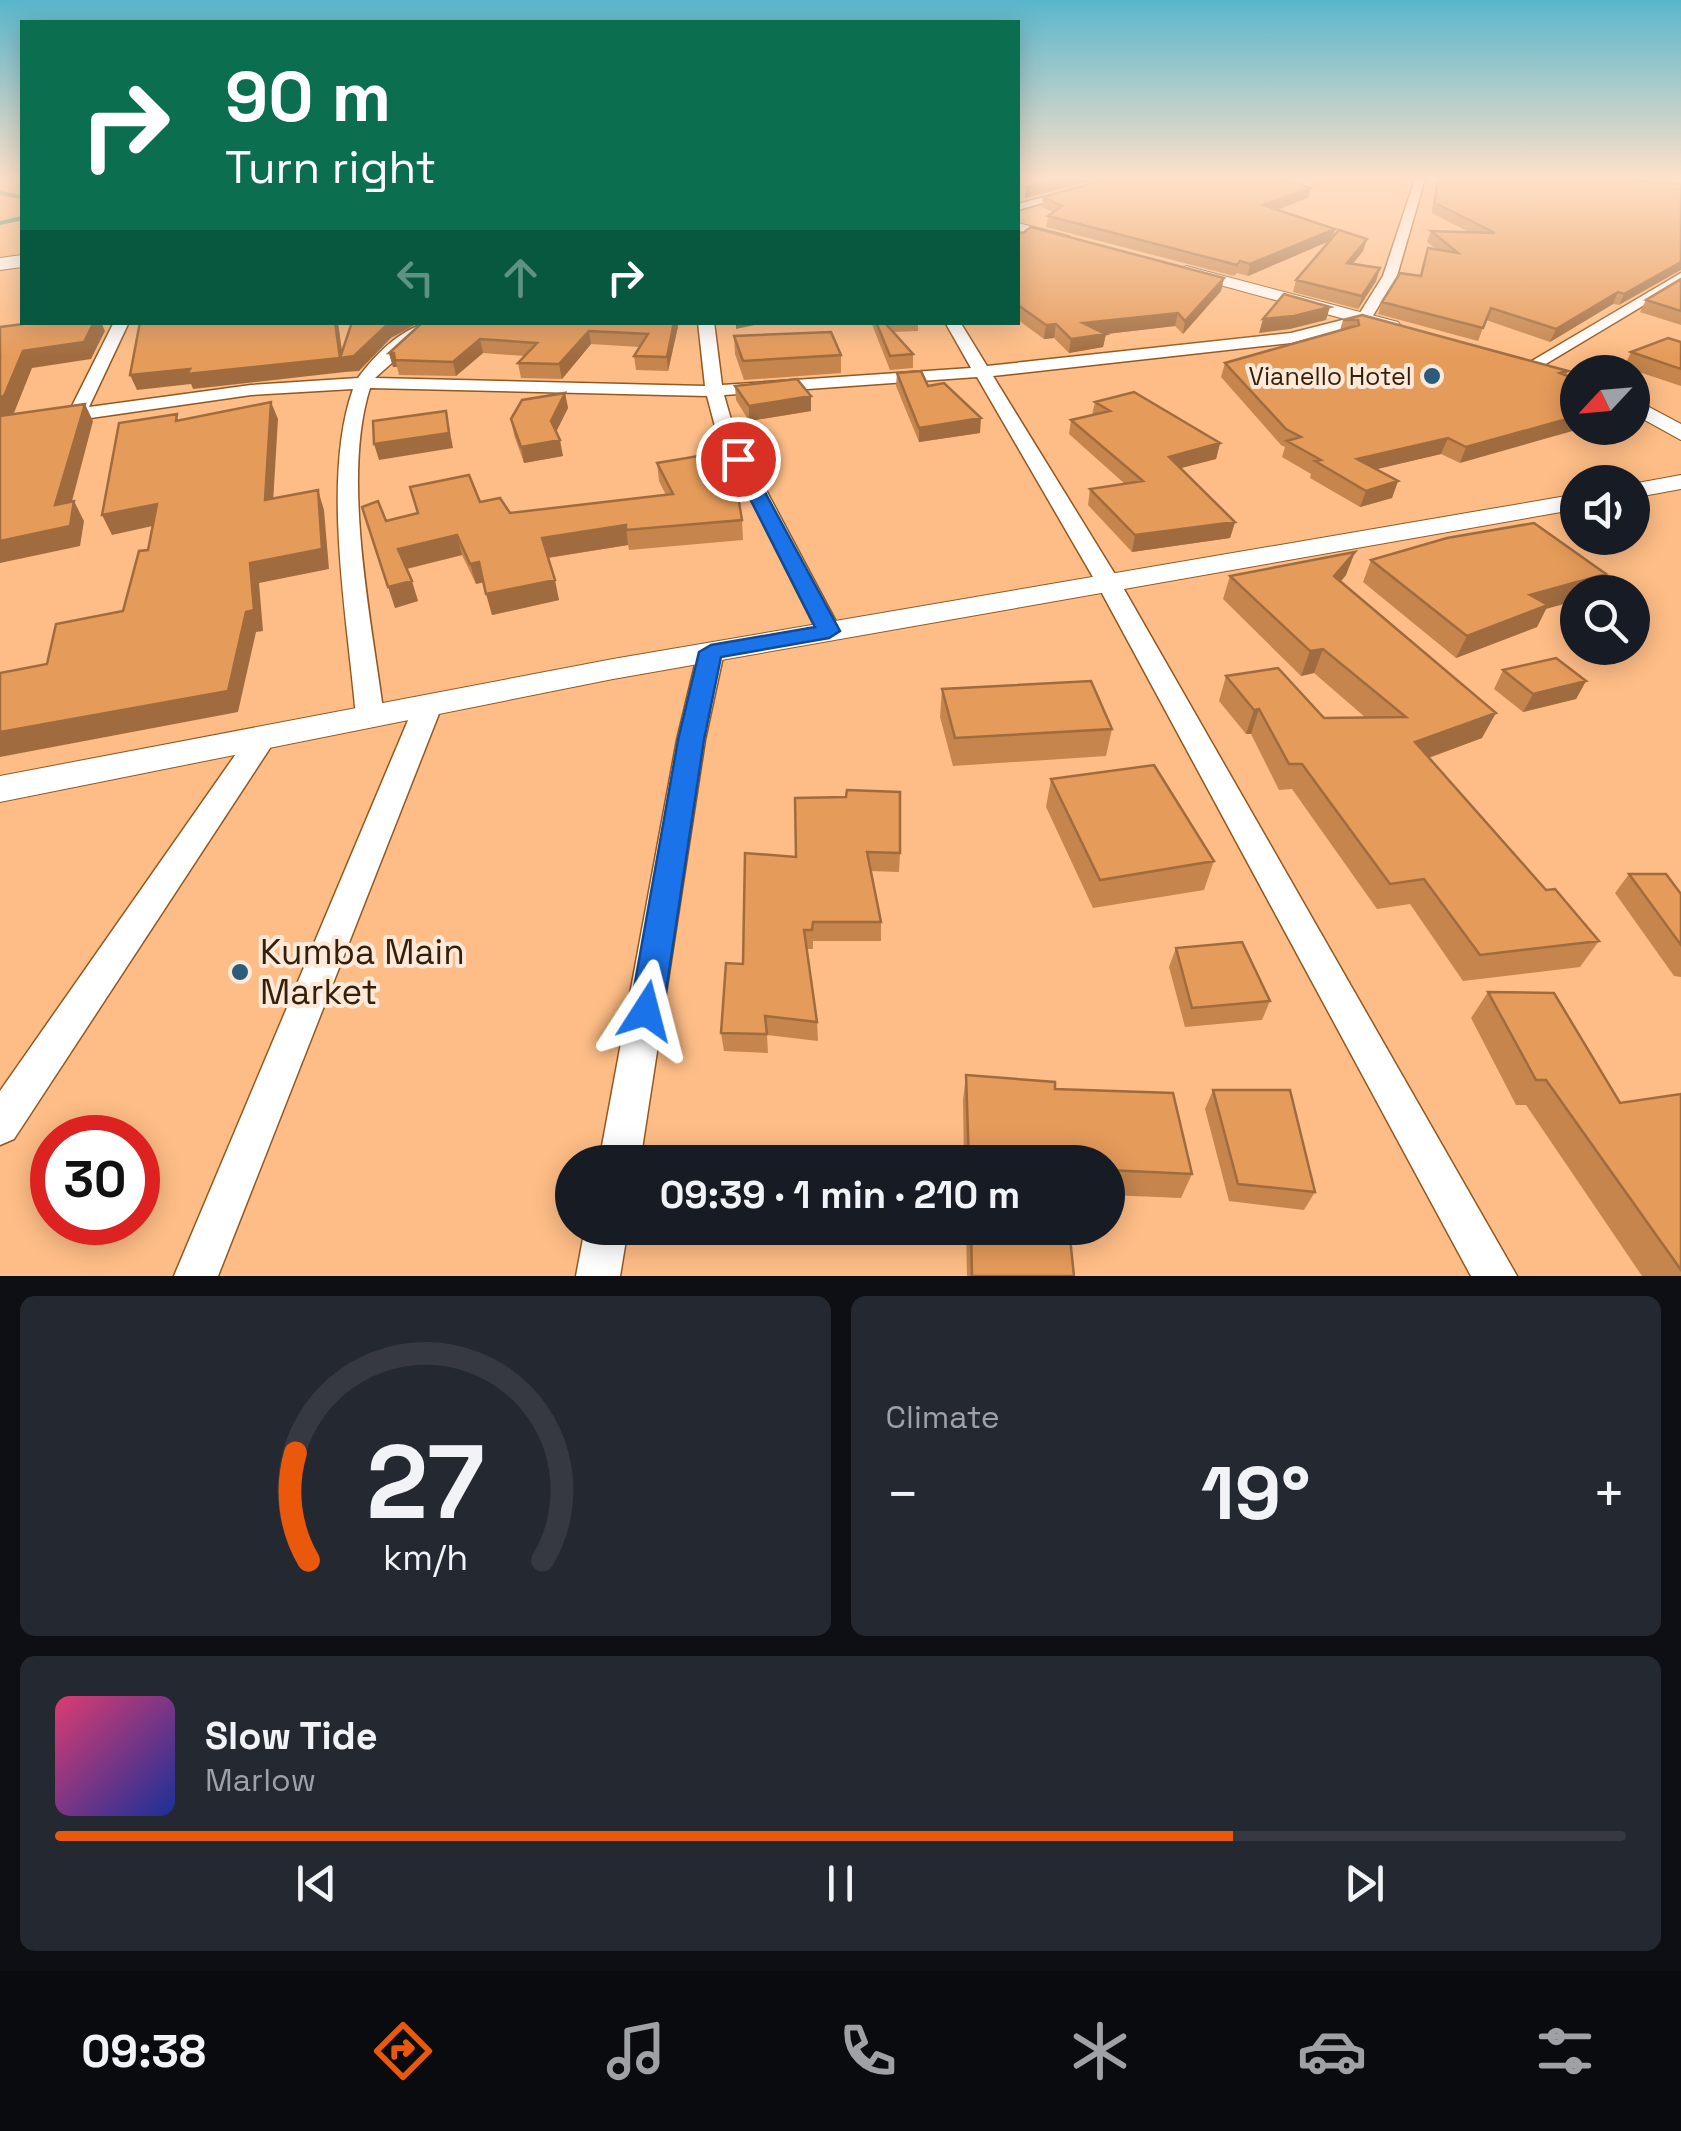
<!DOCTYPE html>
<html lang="en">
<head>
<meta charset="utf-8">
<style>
  :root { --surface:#171b24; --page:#242831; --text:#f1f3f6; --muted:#9ea1a6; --line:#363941; --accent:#ea580c }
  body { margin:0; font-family:"Space Grotesk",sans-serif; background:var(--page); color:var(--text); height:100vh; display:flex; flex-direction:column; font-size:38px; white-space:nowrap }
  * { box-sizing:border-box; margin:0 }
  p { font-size:32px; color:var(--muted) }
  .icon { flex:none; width:55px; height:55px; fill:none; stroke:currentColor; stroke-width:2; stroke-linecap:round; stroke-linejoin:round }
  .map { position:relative; height:1276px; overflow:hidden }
  .details { display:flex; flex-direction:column; gap:20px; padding:20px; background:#0d0f14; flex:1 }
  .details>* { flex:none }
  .top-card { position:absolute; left:20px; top:20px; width:1000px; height:305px; border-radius:0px; box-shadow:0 5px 25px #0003; background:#0b6e4f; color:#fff; overflow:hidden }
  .needle { width:65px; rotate:244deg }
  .buttons { position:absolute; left:1560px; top:355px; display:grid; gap:20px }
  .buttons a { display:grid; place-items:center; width:90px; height:90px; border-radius:50%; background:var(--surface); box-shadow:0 5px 25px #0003; font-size:50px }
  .speed { position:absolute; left:30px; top:1115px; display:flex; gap:20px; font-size:50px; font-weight:700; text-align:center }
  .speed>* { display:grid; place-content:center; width:130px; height:130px; border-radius:50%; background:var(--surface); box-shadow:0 5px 25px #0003; line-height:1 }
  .speed .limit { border:15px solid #d22; background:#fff; color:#111 }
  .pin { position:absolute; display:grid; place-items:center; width:85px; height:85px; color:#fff; margin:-42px; border:5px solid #fff; border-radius:50%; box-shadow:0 2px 10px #0007 }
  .me { position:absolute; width:110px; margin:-55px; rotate:9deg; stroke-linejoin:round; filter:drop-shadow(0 0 8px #0008) }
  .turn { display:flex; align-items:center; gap:35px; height:210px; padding:0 40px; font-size:45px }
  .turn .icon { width:130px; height:130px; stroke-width:2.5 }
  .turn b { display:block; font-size:70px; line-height:85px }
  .lanes { display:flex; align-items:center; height:95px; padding:0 40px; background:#0003; justify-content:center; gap:50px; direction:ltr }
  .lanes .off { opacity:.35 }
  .big { font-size:75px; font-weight:700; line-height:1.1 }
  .details .tile { flex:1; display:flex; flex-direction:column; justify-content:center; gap:15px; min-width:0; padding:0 35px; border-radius:15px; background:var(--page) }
  .details .dial { align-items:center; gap:0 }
  .dial svg { height:260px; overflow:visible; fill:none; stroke:var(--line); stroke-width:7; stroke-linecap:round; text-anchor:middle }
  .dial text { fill:var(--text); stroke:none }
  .song { display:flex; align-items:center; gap:30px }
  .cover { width:120px; height:120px; border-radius:15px; background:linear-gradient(135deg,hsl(340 70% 55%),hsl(230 70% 35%)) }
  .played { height:10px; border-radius:5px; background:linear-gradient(90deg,var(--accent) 75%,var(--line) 75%) }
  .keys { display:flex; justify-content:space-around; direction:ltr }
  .heat { display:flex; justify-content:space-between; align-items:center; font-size:55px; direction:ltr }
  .details .tiles { flex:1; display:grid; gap:20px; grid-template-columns:1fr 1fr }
  .tile:last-child { grid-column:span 2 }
  .trip { position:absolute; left:555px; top:1145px; width:570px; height:100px; border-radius:50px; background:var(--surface); box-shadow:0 5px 25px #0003; font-weight:700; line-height:100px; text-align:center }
  .tab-bar { display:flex; height:160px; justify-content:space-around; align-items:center; background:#090b0e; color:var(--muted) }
  .tab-bar .icon { width:70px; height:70px }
  .tab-bar .on { color:var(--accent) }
  .tab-bar b { font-size:45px; color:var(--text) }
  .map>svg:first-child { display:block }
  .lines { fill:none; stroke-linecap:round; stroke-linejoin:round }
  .stream { stroke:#2a8a74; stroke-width:4 }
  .minor-casing { stroke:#935820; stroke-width:3 }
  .tertiary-casing { stroke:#935820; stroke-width:2 }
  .trunk-casing { stroke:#935820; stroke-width:2 }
  .minor { fill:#fff; fill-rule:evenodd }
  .tertiary { fill:#fff; fill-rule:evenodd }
  .trunk { fill:#fff; fill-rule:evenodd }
  .wall { fill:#c5854d }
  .shaded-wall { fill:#a06c3f }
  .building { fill:#e59b5a; stroke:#a06c3f; stroke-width:2.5 }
  .route { fill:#1a73e8; stroke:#114b97; stroke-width:2.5 }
  .poi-dot { fill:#2d5b7a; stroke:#fde9d9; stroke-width:4 }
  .labels { text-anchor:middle; stroke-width:8; stroke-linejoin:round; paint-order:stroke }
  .far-poi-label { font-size:25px; fill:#371f07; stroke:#fde9d9; text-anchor:end }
  .near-poi-label { font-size:35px; fill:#371f07; stroke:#fde9d9; text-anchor:start }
</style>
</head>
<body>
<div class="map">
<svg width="1681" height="1276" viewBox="0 0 1681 1276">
  <rect width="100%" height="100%" fill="#febd86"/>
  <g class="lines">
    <path class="stream" d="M0,193L22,197
      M0,223L22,218"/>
    <defs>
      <path id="minor" d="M1112,179H1128L1018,210V204Z
        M1415,179H1425L1397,276L1369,322L1291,343L993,376L1121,584L1517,1276H1471L1097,584L977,377L724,395L734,430L841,631L829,639L817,631L716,430L707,396L370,388C341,479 372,622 384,717L380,724H360L356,717C348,621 321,479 353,389L251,395L0,431V419L70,410L114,322H129L89,407L251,385L358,378C376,353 407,322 438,322L375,378L705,386L698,322H714L722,385L971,368L945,322H960L987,366L1291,333L1358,316L1383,276Z
        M1681,273V283L1539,368L1525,365Z
        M711,644L724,652L705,740L640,1162H599L677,740L698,652Z
        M428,697L438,700L442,706L218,1276H174L414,706L418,700Z
        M262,728L272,731L276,738L272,745L14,1139L0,1145V1091L252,731Z
        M585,1228H628L620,1276H576Z"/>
      <path id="tertiary" d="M1018,223L1069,236L1072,239L1064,244L1018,231Z
        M1186,266L1398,322L1401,326L1392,332L1180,274L1178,271Z
        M1632,398L1681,424V440L1632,413Z
        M1681,475V489L1632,498V484Z
        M1578,494V509L613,679L0,802V776L613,659Z"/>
      <path id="trunk" d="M22,255V267L0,270V258Z"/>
    </defs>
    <use href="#minor" class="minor-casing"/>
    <use href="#tertiary" class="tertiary-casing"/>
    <use href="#trunk" class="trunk-casing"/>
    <use href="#minor" class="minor"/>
    <use href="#tertiary" class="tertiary"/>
    <use href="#trunk" class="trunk"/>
  </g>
  <path class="wall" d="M1634,179H1681V180Z
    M1437,183L1681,184L1619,305L1613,304L1550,342L1486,320L1478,341L1378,314L1382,302L1420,276L1428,248L1436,249L1427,242L1431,231L1469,232L1432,213L1434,192Z
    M1043,197L1308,198L1277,210L1363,251L1352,264L1380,268L1376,281L1358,309L1293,292L1296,280L1329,241L1248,276L1237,273L1234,276L1046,227L1048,216L1053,212L1042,207Z
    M1018,232L1224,278L1221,291L1183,334L1175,326L1106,334L1103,347L1069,353L1054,338L1044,339L1018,320Z
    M1681,279V325L1640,312L1646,300Z
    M1362,315L1568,371L1566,376L1460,463L1441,454L1376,469L1398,481L1392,498L1360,507L1310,478L1311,474L1282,457L1285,447L1281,445L1221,377L1225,363L1340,330L1343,320Z
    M423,322H679L668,371L636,370L634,356L640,347L591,344L562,379L521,378L518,363L525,356L483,353L456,376L399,375L397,367H393L389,353Z
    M871,322H918V331L892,332L913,354V368L890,370Z
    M734,336L841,355V373L744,380L735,354Z
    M1681,342V386L1624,367L1631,352Z
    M897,373L928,386L980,433L919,442L896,386Z
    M735,386L811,396V411L749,421L736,400Z
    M565,393L568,408L556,432L563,456L524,463L514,435L511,419Z
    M1095,402L1220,443L1216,459L1180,468L1235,522L1230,538L1132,552L1088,505L1090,489L1125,484L1069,434L1071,420L1092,415Z
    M657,463L742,520L743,540L629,550L628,545L548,558L559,600L492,615L484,582L476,584L462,555L407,569L418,601L395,608L386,521L480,502L510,513L666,495L659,481Z
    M1371,560L1546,609L1537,627L1456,658L1363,582Z
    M1346,575L1341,581L1482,738L1429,758L1546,890L1599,941L1580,967L1463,981L1410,904L1377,909L1292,789L1279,790L1251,734H1246L1219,701L1226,676L1324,718H1366L1314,673L1301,676L1223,599L1230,576Z
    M1503,670L1586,681L1576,699L1523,712L1494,689Z
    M942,689L1112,729L1106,756L953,766L940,717Z
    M1051,779L1214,861L1204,890L1093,908L1046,807Z
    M795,798L900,853L899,872L871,871L881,922V941H813V949H807L817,1022L818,1041L767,1035L768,1053L724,1051L721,1033L743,964L796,857Z
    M1629,874L1681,894V977L1674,976L1615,893Z
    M1176,948L1270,1001L1262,1020L1185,1027L1169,967Z
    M1488,992L1620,1103L1681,1094V1276H1642L1526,1105H1516L1471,1018Z
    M966,1075L1055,1089L1192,1174L1181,1198L1108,1195V1162H964L963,1100Z
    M1213,1090L1315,1192L1304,1210L1229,1201L1205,1109Z
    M966,1228H1069L1074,1276H967Z"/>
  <path class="shaded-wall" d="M1063,179H1099L1025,198L1026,188Z
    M1311,188L1308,198L1261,215L1263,205Z
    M1335,229L1332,240L1248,276L1250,264Z
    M1367,239L1363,251L1344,275L1347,263Z
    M1681,262V270L1619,305L1624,294Z
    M1380,268L1376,281L1358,309L1362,296Z
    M1224,278L1221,291L1183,334L1185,321Z
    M1618,292L1613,304L1550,342L1556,329Z
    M1330,307L1326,320L1290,329L1259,333L1263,319Z
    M1178,313L1175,326L1106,334L1103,347L1069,353L1071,339L1083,323Z
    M94,322H101L105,331L91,359L32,368L14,413L0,418V397L23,351Z
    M335,322H338L343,358L390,322H420L391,338L359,371L345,372L344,370L345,372L193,389L191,384L137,390L130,375Z
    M674,322H679L668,371L667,357Z
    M736,322H769L736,329Z
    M1056,324L1054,338L1044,339L1046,325Z
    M589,331L591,344L562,379L559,364Z
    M480,339L483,353L456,376L453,362Z
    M389,353H394L397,367H393Z
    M565,393L568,408L554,436L551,421Z
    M811,396V411L749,421V406Z
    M271,402L278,419L272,520L265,500Z
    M85,404L93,421L66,524L55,505Z
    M446,411L453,448L379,460L374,444Z
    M1578,416V428H1583L1460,463L1466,447Z
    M981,418L980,433L919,442V428Z
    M1448,438L1441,454L1352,475L1357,459Z
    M560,440L563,456L524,463L521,447Z
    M1220,443L1216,459L1166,472L1169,457Z
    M1398,481L1392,498L1360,507L1366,491Z
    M318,490L324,510L329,569L259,583L263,631L256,632L238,712L0,757V732L250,563Z
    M74,501L84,521L80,546L0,563V541Z
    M157,504L166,523L112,535L102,515Z
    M1235,522L1230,538L1132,552L1135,535Z
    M626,525L628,545L546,558L542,538Z
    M457,535L462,555L405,569L398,549Z
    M1355,552L1346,575L1326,599L1334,576Z
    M479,562L484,582L476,584L470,564Z
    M1606,574L1596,592H1578V600L1546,609L1537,627L1456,658L1467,636L1530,595Z
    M555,580L559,600L492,615L486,594Z
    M412,581L418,601L395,608L388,587Z
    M1323,649L1314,673L1301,676L1310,651Z
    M1586,681L1576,699L1523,712L1533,694Z
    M1259,709L1251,734H1246L1254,710Z
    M1496,713L1482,738L1403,767L1415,742Z"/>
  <path class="building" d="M1043,179H1063L1026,188Z
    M1108,179H1281L1311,188L1263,205L1335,229L1250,264L1240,261L1237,265L1048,216L1062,206L1043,197Z
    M1440,179H1617L1681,184V262L1624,294L1618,292L1556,329L1491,308L1483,328L1382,302L1400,273L1421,276L1428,248L1458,253L1431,231L1495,233L1435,203L1437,183Z
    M1031,227L1224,278L1185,321L1178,313L1083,323L1106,334L1071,339L1056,324L1046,325L1018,305V232L1023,233Z
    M1339,230L1367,239L1347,263L1380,268L1362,296L1296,280Z
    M1681,279V311L1646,300Z
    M1284,294L1330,307L1294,316L1263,319Z
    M1362,315L1568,371L1560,373L1578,380V416L1466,447L1448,438L1357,459L1398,481L1366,491L1315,461L1321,460L1287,441L1301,437L1286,429L1225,363L1359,325L1358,320H1343Z
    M38,322H94L84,342L23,351L4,396L0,397V327Z
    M140,322H335L340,358L187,374L190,369L130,375Z
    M352,322H390L354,356L340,358Z
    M423,322H674L667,357L634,356L648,334L589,331L559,364L518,363L537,343L480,339L453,362L395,360L394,353H389Z
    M876,322H884L913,354L890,356Z
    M831,332L841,355L743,361L734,336Z
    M1668,338L1681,342V369L1631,352Z
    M921,371L928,386L944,383L981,418L919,428L897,373Z
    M797,379L811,396L749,406L735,386Z
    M1134,392L1220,443L1169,457L1235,522L1135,535L1090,489L1143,481L1071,420L1110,411L1095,402Z
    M565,393L551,421L560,440L521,447L511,419L522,400Z
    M271,402L265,500L318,490L322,549L250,563L254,610L246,612L228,691L0,732V673L47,664L56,624L123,611L139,551L148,550L157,504L102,515L119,423L177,414L176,421Z
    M85,404L55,505L74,501L70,526L0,541V416Z
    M446,411L449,433L374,444L373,421Z
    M722,452L734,472L742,520L626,530V525L542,538L555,580L486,594L479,562L470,564L457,535L398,549L412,581L388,587L362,507L378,501L386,521L418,513L410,487L469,475L480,502L500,498L510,513L673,494L657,463Z
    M1534,523L1606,574L1530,595L1548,605L1467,636L1371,560L1447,538Z
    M1355,552L1334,576L1496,713L1415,742L1546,890L1555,889L1599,941L1480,955L1424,879L1390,884L1302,764H1289L1259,709L1254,710L1226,676L1278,668L1324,718L1406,717L1323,649L1310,651L1230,576Z
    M1556,658L1586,681L1533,694L1503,670Z
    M1091,681L1112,729L955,738L942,689Z
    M1154,765L1214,861L1100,880L1051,779Z
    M847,790L900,792V853L867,852L881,922H813L812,930H804L817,1022L765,1016L767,1034L721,1033L726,963L743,964L745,853L796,857L795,798L846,797Z
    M1629,874H1666L1681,894V945Z
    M1242,942L1270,1001L1192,1008L1176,948Z
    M1488,992L1554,993L1620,1103L1681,1094V1270L1546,1080H1536Z
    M966,1075L1055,1082V1089L1173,1093L1192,1174L1108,1170V1162H969Z
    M1213,1090H1290L1315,1192L1238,1184Z
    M971,1228H1069L1074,1276H972Z"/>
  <linearGradient id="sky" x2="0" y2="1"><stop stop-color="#59b6cc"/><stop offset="0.5" stop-color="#ffe1c9"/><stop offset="1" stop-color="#ffe1c9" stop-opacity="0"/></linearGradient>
  <rect width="1681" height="357" fill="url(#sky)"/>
  <path class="route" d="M738,454L747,459L840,631L829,638L721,657L704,740L663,1011L658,1022L646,1026L634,1022L630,1011L678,740L699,652L711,645L815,627L730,459Z"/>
  <g class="poi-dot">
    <circle cx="1432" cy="376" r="10"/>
    <circle cx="240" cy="972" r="10"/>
  </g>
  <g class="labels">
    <g class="far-poi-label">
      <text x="1412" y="385">Vianello Hotel</text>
    </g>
    <g class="near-poi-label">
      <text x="260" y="964">Kumba Main<tspan x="260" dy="40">Market</tspan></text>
    </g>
  </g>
</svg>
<div class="buttons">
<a><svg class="needle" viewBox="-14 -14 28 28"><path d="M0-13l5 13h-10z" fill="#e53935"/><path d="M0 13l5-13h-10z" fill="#9ea1a6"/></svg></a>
<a><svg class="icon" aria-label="sound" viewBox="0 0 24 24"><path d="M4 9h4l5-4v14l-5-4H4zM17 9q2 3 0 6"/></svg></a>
<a><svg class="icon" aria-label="search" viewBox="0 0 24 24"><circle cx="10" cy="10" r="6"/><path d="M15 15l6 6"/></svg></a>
</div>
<div class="speed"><div class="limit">30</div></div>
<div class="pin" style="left:738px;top:459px;background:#d93025"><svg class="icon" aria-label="arrive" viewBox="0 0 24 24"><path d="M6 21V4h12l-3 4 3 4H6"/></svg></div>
<svg class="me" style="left:646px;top:1011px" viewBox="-20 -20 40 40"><path d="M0-17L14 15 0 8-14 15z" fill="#1a73e8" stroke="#fff" stroke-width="4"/></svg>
<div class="trip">09:39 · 1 min · 210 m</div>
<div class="top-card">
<div class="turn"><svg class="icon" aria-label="right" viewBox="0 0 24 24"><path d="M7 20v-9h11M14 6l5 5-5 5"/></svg><div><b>90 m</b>Turn right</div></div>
<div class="lanes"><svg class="icon off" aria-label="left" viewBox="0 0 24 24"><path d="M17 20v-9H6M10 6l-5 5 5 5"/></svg><svg class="icon off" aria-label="ahead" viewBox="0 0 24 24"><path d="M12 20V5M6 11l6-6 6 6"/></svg><svg class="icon" aria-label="right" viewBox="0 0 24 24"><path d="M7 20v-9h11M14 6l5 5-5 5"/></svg></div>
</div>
</div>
<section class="details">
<div class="tiles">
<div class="tile dial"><svg viewBox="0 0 100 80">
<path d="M14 69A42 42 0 1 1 86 69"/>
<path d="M14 69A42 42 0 0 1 10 36" stroke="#ea580c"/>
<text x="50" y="56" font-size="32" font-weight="700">27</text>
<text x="50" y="72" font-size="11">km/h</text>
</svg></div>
<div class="tile"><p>Climate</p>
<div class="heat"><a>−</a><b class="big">19°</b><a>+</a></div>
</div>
<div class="tile">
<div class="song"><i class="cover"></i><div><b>Slow Tide</b><p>Marlow</p></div></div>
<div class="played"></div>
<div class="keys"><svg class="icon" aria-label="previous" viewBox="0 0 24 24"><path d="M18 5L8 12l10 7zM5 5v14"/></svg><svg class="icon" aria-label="pause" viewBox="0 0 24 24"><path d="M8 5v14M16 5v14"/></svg><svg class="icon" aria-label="next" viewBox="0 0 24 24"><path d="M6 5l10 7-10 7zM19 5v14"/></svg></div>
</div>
</div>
</section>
<nav class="tab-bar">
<b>09:38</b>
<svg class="icon on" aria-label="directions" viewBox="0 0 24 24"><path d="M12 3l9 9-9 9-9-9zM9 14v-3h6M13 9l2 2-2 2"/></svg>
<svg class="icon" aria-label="music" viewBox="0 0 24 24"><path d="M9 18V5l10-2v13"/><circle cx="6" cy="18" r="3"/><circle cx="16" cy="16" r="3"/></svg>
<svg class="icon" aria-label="phone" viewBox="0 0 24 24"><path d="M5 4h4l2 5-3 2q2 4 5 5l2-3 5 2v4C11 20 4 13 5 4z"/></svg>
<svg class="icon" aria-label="climate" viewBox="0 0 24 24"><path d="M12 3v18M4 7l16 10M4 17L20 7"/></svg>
<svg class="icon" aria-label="car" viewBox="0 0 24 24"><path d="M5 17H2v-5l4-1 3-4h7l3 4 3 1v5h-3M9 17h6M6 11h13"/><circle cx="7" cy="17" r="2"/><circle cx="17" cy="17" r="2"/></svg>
<svg class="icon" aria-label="filters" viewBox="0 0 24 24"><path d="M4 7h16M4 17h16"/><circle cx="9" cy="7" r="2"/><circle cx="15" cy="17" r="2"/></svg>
</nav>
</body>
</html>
